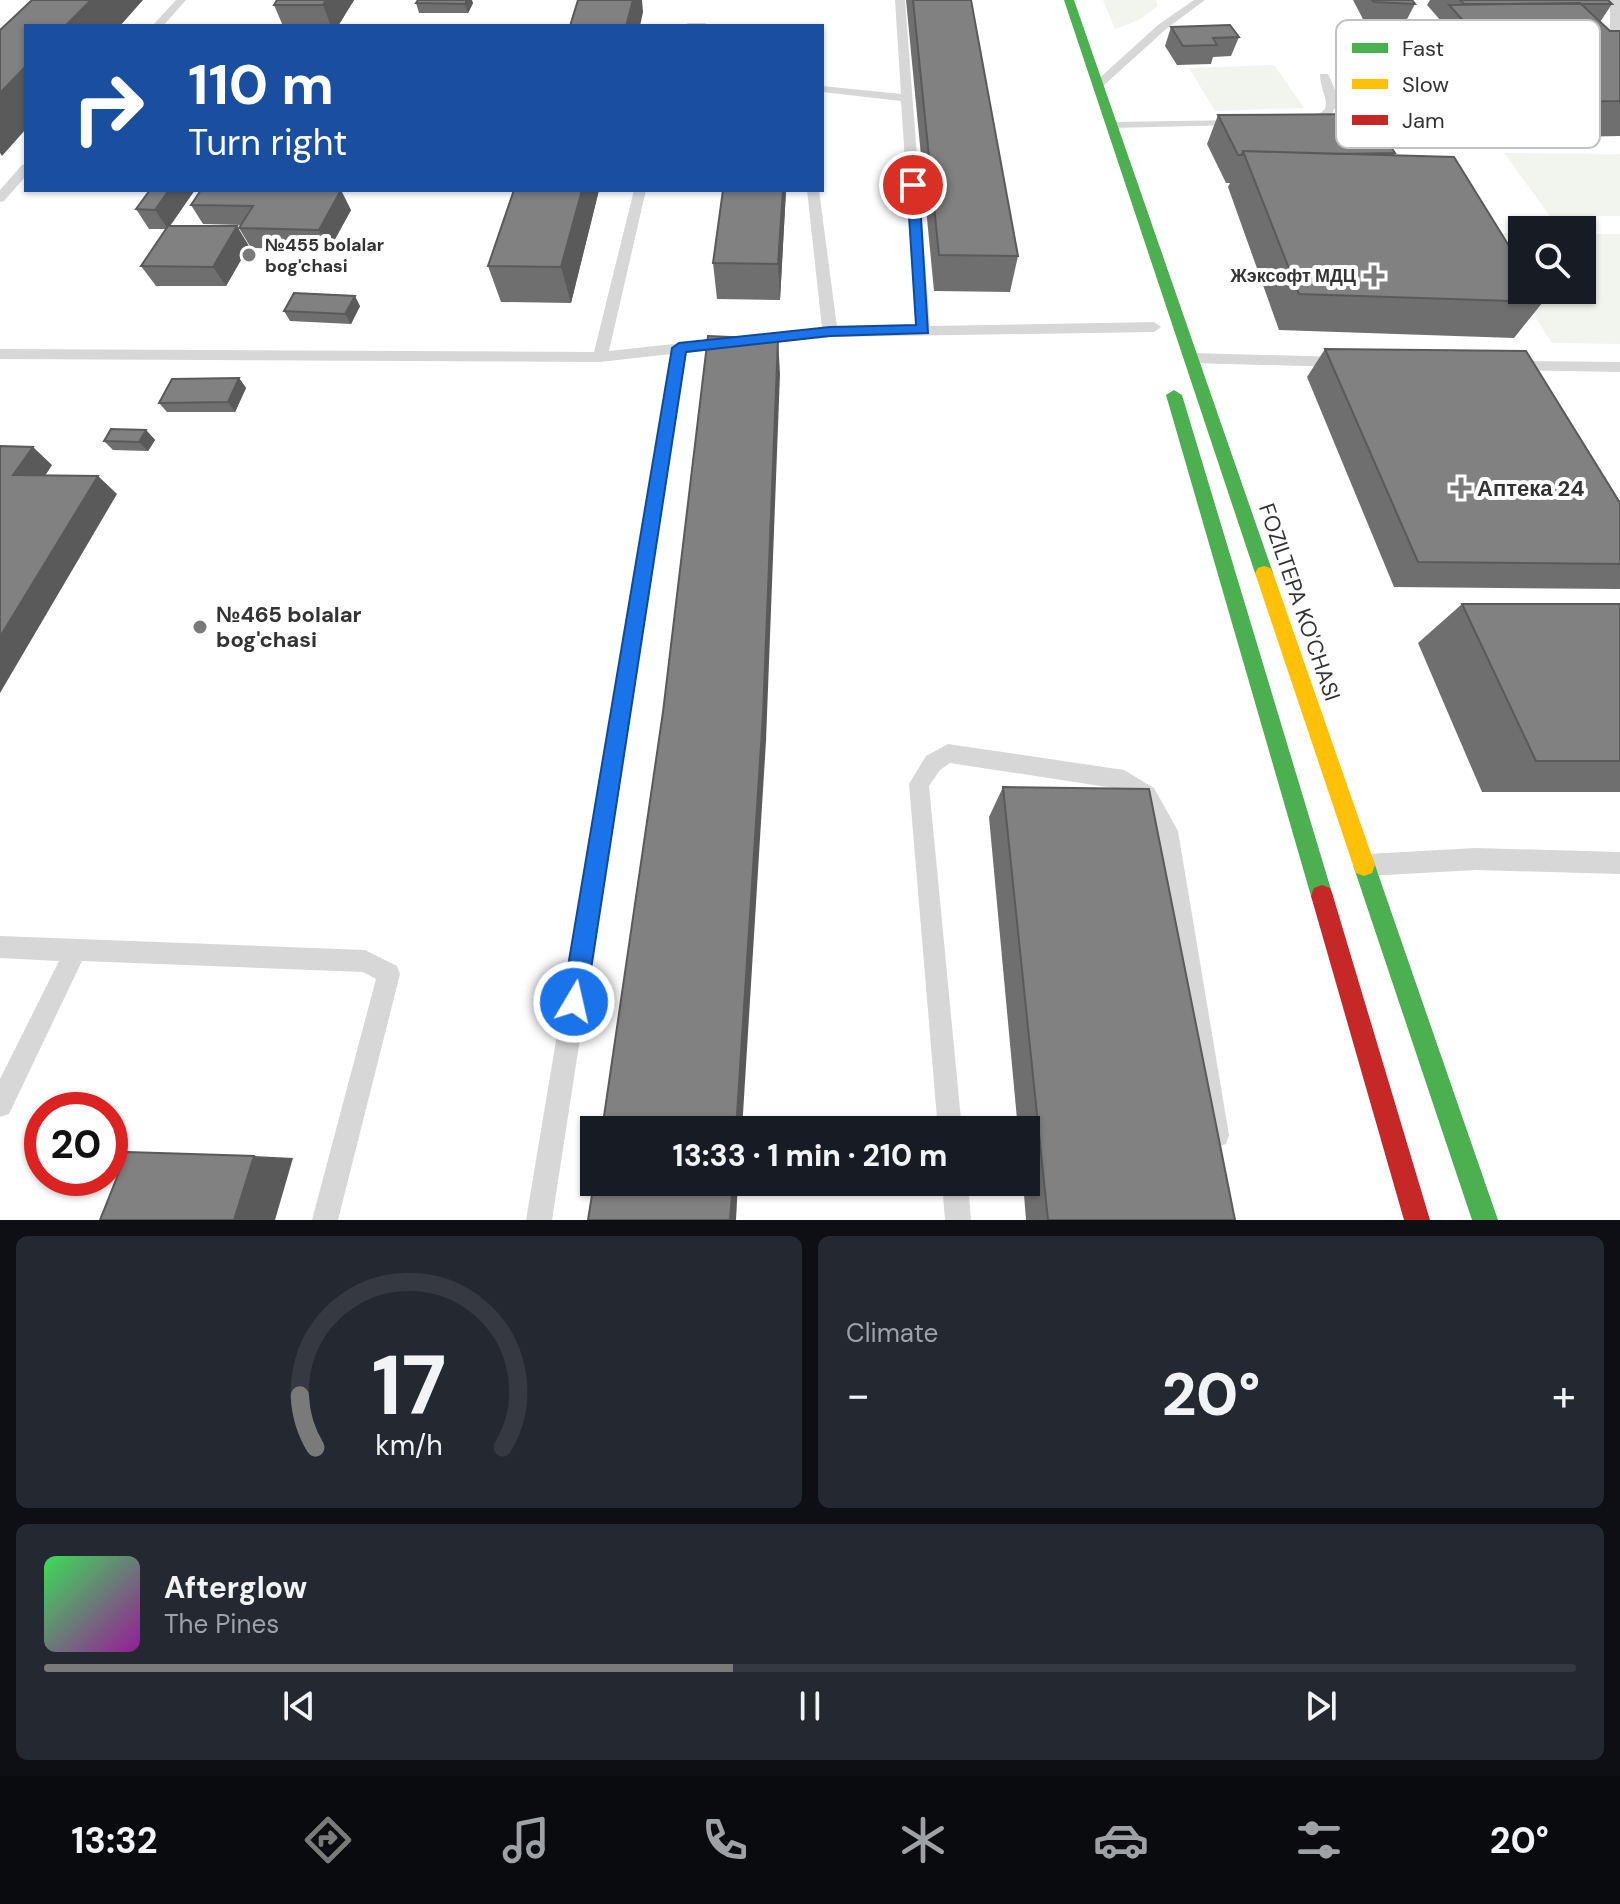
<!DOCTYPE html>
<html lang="en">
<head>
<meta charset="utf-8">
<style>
  :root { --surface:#171b24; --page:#242831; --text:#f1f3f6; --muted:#9ea1a6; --line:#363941; --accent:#7a7a7a }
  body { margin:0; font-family:"DM Sans",sans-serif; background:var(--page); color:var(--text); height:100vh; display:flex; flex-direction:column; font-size:30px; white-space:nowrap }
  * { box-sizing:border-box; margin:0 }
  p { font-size:26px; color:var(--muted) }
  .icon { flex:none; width:44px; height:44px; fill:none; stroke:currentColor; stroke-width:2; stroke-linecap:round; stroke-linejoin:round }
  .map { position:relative; height:1220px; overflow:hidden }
  .drawer { display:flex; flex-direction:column; gap:16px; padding:16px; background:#0d0f14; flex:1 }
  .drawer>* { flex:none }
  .guide { position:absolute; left:24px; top:24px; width:800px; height:168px; border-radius:0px; box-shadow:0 2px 6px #0004; background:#1a4fa0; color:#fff; overflow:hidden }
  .tools { position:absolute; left:1508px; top:216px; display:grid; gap:16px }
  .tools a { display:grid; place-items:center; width:88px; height:88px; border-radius:0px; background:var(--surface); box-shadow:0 2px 6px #0004; font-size:40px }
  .speed { position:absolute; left:24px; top:1092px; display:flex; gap:16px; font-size:40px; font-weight:700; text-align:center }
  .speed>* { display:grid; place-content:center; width:104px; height:104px; border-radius:50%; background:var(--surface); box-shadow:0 2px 6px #0004; line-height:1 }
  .speed .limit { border:12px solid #d22; background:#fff; color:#111 }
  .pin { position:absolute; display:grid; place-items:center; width:68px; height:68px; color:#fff; margin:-34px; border:4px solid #fff; border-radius:50%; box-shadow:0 2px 8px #0007 }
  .me { position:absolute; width:88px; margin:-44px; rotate:9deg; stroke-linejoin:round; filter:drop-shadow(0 0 6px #0008) }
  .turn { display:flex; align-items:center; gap:28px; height:168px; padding:0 32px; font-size:36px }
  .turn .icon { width:104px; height:104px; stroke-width:2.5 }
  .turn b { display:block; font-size:56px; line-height:68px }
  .big { font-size:60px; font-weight:800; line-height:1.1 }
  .drawer .widget { flex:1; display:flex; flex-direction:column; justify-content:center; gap:12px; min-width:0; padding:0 28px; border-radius:12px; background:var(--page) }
  .drawer .dial { align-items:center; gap:0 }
  .dial svg { height:208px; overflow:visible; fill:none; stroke:var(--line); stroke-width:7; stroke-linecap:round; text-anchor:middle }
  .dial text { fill:var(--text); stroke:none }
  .song { display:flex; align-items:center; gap:24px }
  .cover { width:96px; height:96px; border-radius:12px; background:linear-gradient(135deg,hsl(130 70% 55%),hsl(300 70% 35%)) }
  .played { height:8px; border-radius:4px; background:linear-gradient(90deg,var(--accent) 45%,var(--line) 45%) }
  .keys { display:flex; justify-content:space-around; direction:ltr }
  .heat { display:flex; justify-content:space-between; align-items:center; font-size:44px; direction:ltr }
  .drawer .tiles { flex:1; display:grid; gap:16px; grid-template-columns:1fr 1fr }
  .widget:last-child { grid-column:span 2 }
  .trip { position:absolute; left:580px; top:1116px; width:460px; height:80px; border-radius:0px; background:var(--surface); box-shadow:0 2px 6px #0004; font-weight:800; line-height:80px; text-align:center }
  .tabs { display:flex; height:128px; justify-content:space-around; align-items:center; background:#090b0e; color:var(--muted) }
  .tabs .icon { width:56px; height:56px }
  .tabs .selected { color:var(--accent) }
  .tabs b { font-size:36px; color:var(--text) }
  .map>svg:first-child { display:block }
  .green { fill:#f1f5ed }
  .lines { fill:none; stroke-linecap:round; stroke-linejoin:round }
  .lane { fill:#d7d7d7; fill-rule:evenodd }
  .fast { fill:#4caf50; fill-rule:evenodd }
  .slow { fill:#ffc107; fill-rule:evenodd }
  .jam { fill:#c62828; fill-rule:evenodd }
  .wall { fill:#6f6f6f }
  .shaded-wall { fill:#5a5a5a }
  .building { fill:#818181; stroke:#5a5a5a; stroke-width:2 }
  .route { fill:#1a73e8; stroke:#114b97; stroke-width:2 }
  .poi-dot { fill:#7a7a7a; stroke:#fff; stroke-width:3 }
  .labels { text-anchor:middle; stroke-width:8; stroke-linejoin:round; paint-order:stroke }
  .far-poi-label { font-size:18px; font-weight:bold; fill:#333; stroke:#fff; text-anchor:start }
  .poi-label { font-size:22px; font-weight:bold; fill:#333; stroke:#fff; text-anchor:start }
  .street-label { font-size:22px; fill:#333; stroke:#fff }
  .key { fill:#fff; stroke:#c2c2c2; stroke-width:2 }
  .key-label { font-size:22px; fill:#333 }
</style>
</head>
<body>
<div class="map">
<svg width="1620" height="1220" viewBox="0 0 1620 1220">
  <rect width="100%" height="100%" fill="#fff"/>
  <path class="green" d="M1103,0H1156L1158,6L1139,20L1115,29Z
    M1274,65L1304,108L1215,111L1189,68Z
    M1504,153L1620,154V216H1550Z
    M1481,233H1522V290H1582V234H1620V344L1552,343Z"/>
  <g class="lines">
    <path class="lane" d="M176,0H186L163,26H152Z
      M895,0H905L930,326L1154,322L1161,327L1154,332L830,337L686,353L552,1220H526L671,354L600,362L0,359V349L594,352L634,190H646L609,351L822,328L807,190H819L837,327L916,326L901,101L822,92V86L901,94Z
      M1194,0H1205L1166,29L1102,87H1094V83L1158,25Z
      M1610,0H1620V30L1606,39L1587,38V34L1604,33L1610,29Z
      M688,23H705L710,26H683Z
      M1320,74H1328C1338,94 1342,106 1324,122H1302V118C1342,112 1320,98 1320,74Z
      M1241,120L1243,122L1237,125L1112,128L1106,125L1112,122Z
      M26,164V176L4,201L0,202V190L22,165Z
      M1191,353L1341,357L1348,362L1341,367L1191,363L1184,358Z
      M1511,361L1620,362V372L1506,370V362Z
      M948,744L1124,770L1154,788L1178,831L1229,1135L1226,1144L1217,1147L1208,1144L1205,1135L1158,834L1140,802L1120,789L950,763L940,770L929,786L962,1130H938L909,784L926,756Z
      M1476,848L1620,852V874L1476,870L1367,876L1359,873L1356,865L1359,857L1367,854Z
      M0,936L365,950L397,966L400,974L338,1220H312L376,979L363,972L82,961L9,1114L0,1117V1079L59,961L0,958Z
      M942,1182H968L971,1220H945Z"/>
    <path class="fast" d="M1064,0H1074L1273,573L1270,578H1258L1255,573Z
      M1174,390L1182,395L1333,896L1330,904L1322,907L1314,904L1311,896L1166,395Z
      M1364,854L1372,857L1375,865L1498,1220H1472L1353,865L1356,857Z"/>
    <path class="slow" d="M1264,566L1270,568L1273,573L1375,865L1372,873L1364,876L1356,873L1353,865L1255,573L1258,568Z"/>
    <path class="jam" d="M1322,885L1330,888L1333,896L1430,1220H1404L1311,896L1314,888Z"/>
  </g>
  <path class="wall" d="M277,0H354L338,26H283L274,5Z
    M906,0H971L1018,256L1010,292L934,291Z
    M1353,0H1412L1415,4L1405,23L1364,21Z
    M1430,0H1608L1612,4L1600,22L1610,31H1620V136L1513,138L1430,40L1441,21L1427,5Z
    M416,3H473L468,13H419Z
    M1171,27L1239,37L1231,56L1213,57L1211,64L1177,65L1165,46Z
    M1350,36L1398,47L1461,101L1444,130L1379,129L1395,153L1394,155L1543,302L1514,338L1279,330L1228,187L1230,183H1226L1207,144L1218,115L1375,122L1337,63Z
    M150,190L170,226L249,246L226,286H156L141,266L166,229H149L136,209Z
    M201,190L351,210L329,250L251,248L239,228L241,225L203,224L191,205Z
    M514,190H599L571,303L501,302L488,266Z
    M786,190L780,300L717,299L713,263Z
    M360,306L351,324L290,321L284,311Z
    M1325,349L1620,503V589L1394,587L1307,377Z
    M239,378L246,388L235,412H167L159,403Z
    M146,430L155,440L148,451L113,450L104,441Z
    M1462,604H1620V792H1482L1418,643Z
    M1003,787L1235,1220H1026L1023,1182H1026V1130H1018L989,817Z"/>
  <path class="shaded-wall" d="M91,0H143L120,26H65Z
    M326,0H354L338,26H331L323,5Z
    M467,0H472L473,3L468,13L465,4Z
    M633,0H642L643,12L640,26H626Z
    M26,66V129L2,156L0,153V93Z
    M169,190H195L168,229L155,210Z
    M341,190L351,210L329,250L319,230Z
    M582,190H599L571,303L561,267Z
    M783,190H786L780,300L778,264Z
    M237,226L249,246L226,286L213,267Z
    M355,296L360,306L351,324L345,314Z
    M778,339L780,374L766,741L742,1130H736Z
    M239,378L246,388L235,412L228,402Z
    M146,430L155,440L148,451L139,442Z
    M33,447L52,465L34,493L13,475Z
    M98,476L117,494L0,693V637Z
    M254,1156L293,1158L275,1220H234Z
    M733,1182H738L736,1220H730Z"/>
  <path class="building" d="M32,0H91L65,26H26V66L0,93V30Z
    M277,0H326L323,5H274Z
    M418,0H467L465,4L416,3Z
    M578,0H633L626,26H570Z
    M913,0H971L1018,256L939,255Z
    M1372,0H1412L1415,4L1374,2Z
    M1460,0H1608L1612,4H1464Z
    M1580,3L1610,31H1620V101L1537,102L1449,5Z
    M1230,25L1239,37L1213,38L1217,45L1183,46L1171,27Z
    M1369,114L1395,153L1339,154L1243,151L1242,155H1238L1218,115Z
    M1243,151L1454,157L1522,267V290H1536L1543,302L1299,294Z
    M150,190H169L155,210L136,209Z
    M201,190H341L319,230L239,228L253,206L191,205Z
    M514,190H582L561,267L488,266Z
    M723,190H783L778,264L713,263Z
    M168,226H237L213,267L141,266Z
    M294,293L355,296L345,314L284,311Z
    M708,336L778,339L763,715L736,1130H602L663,712Z
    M1325,349L1526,351L1620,503V564L1418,562Z
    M239,378L228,402L159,403L172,379Z
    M111,429L146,430L139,442L104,441Z
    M0,446L33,447L13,475L98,476L0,637Z
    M1462,604H1620V761H1536Z
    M1003,787L1149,789L1235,1220H1048Z
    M127,1152L254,1156L234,1220H100Z
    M594,1182H733L730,1220H588Z"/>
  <path class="route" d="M913,181L919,185L928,333L830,336L686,352L586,1002L582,1010L574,1014L566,1010L562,1002L672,348L679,343L830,327L916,325L907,185Z"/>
  <g class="poi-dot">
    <circle cx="249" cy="255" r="8"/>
    <path d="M1370 264h8v8h8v8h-8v8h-8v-8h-8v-8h8z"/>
    <path d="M1457 476h8v8h8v8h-8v8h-8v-8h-8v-8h8z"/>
    <circle cx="200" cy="627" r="8"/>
  </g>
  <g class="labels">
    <g class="far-poi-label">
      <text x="265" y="251">№455 bolalar<tspan x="265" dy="21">bog'chasi</tspan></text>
      <text x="1356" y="282" text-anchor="end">Жэксофт МДЦ</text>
    </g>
    <g class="poi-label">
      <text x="1477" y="496">Аптека 24</text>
      <text x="216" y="622">№465 bolalar<tspan x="216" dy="25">bog'chasi</tspan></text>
    </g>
    <g class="street-label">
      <text transform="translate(1300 602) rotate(71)" y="8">FOZILTEPA KO'CHASI</text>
    </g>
  </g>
  <rect x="1336" y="20" width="264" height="128" rx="12" class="key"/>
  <rect x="1352" y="43" width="36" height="10" fill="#4caf50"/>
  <rect x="1352" y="79" width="36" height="10" fill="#ffc107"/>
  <rect x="1352" y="115" width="36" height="10" fill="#c62828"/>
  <g class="key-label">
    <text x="1402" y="56">Fast</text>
    <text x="1402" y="92">Slow</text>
    <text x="1402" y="128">Jam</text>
  </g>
</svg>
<div class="tools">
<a><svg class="icon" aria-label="search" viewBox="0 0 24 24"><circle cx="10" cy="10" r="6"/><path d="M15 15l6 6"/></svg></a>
</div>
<div class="speed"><div class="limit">20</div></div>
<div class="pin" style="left:913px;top:185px;background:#d93025"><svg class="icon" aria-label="arrive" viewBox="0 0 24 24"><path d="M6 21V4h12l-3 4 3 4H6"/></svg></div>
<svg class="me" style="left:574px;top:1002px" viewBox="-20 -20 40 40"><circle r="17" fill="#1a73e8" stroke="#fff" stroke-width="3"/><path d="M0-11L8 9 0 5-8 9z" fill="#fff"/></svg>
<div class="trip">13:33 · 1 min · 210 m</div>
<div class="guide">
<div class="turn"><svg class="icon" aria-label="right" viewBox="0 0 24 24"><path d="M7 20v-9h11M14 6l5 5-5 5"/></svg><div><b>110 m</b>Turn right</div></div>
</div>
</div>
<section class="drawer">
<div class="tiles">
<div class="widget dial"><svg viewBox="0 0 100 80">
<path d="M14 69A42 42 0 1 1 86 69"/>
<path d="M14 69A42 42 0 0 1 8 49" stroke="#7a7a7a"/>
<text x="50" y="56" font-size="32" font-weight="700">17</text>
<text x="50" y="72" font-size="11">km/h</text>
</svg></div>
<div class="widget"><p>Climate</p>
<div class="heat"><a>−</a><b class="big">20°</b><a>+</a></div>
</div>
<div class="widget">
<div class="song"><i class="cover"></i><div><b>Afterglow</b><p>The Pines</p></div></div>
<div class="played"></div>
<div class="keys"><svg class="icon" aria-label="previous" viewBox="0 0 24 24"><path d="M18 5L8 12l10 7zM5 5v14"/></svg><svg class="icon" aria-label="pause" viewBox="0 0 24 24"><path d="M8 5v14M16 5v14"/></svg><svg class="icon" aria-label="next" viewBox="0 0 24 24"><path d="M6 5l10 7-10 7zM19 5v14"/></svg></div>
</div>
</div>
</section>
<nav class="tabs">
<b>13:32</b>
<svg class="icon selected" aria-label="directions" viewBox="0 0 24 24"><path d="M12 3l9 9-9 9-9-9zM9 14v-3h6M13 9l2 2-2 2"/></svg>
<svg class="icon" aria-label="music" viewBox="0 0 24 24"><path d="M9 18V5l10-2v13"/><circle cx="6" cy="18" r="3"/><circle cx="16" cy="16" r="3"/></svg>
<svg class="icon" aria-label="phone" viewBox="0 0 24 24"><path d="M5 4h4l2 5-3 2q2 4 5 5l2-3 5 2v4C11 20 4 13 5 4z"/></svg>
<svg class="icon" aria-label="climate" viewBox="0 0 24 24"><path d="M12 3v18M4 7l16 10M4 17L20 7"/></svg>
<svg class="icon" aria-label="car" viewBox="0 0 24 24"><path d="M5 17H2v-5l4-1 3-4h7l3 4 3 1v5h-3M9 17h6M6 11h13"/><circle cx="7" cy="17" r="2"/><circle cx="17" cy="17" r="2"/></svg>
<svg class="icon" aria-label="filters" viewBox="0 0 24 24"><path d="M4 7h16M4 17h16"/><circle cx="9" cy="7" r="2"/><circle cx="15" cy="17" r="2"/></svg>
<b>20°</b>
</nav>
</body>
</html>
